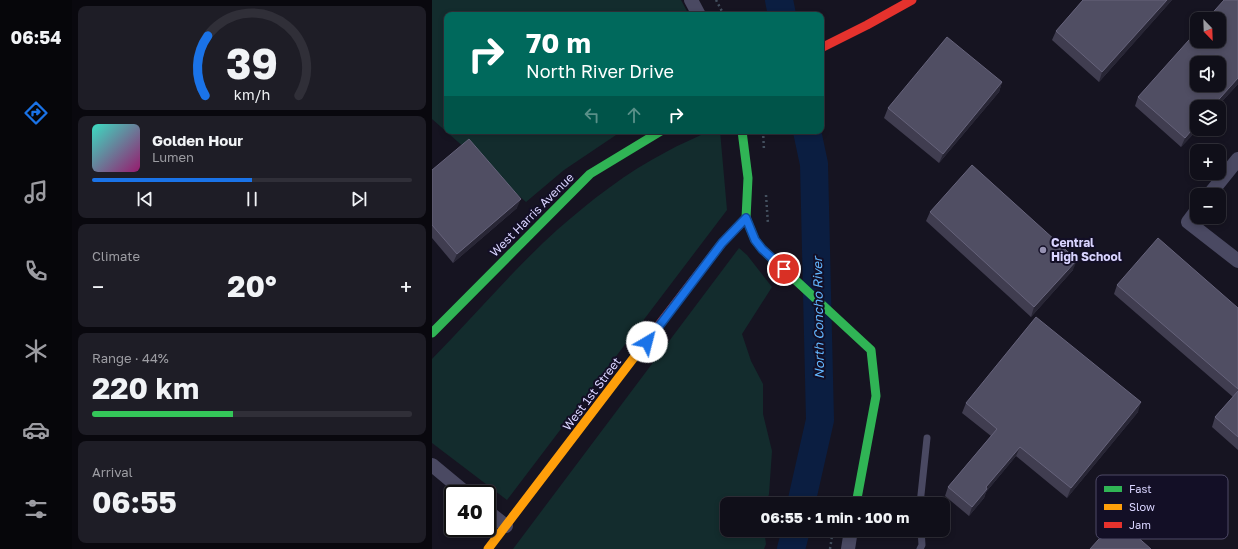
<!DOCTYPE html>
<html lang="en">
<head>
<meta charset="utf-8">
<style>
  :root { --surface:#100f19; --page:#1e1d26; --text:#f1f3f6; --muted:#9c9ca2; --line:#302f38; --accent:#1a73e8 }
  body { margin:0; font-family:"Golos Text",sans-serif; background:var(--page); color:var(--text); height:100vh; display:flex; flex-direction:column; font-size:15px; white-space:nowrap }
  * { box-sizing:border-box; margin:0 }
  p { font-size:13px; color:var(--muted) }
  .icon { flex:none; width:22px; height:22px; fill:none; stroke:currentColor; stroke-width:2; stroke-linecap:round; stroke-linejoin:round }
  .map { position:relative; flex:1; overflow:hidden }
  .panel { display:flex; flex-direction:column; gap:6px; padding:6px; background:#09080e; width:360px }
  .panel>* { flex:none }
  .guide { position:absolute; left:12px; top:12px; width:380px; height:122px; border-radius:8px; box-shadow:0 2px 6px #0003,0 0 0 1px var(--line); background:#00695c; color:#fff; overflow:hidden }
  .needle { width:26px; rotate:157deg }
  .fabs { position:absolute; left:758px; top:12px; display:grid; gap:8px }
  .fabs a { display:grid; place-items:center; width:36px; height:36px; border-radius:8px; background:var(--surface); box-shadow:0 2px 6px #0003,0 0 0 1px var(--line); font-size:20px }
  .speed { position:absolute; left:12px; top:485px; display:flex; gap:8px; font-size:20px; font-weight:700; text-align:center }
  .speed>* { display:grid; place-content:center; width:52px; height:52px; border-radius:50%; background:var(--surface); box-shadow:0 2px 6px #0003,0 0 0 1px var(--line); line-height:1 }
  .speed .limit { border:2px solid #111; border-radius:6px; background:#fff; color:#111 }
  .pin { position:absolute; display:grid; place-items:center; width:34px; height:34px; color:#fff; margin:-17px; border:2px solid #fff; border-radius:50%; box-shadow:0 1px 4px #0007 }
  .me { position:absolute; width:44px; margin:-22px; rotate:37deg; stroke-linejoin:round; filter:drop-shadow(0 0 3px #0008) }
  .turn { display:flex; align-items:center; gap:14px; height:84px; padding:0 16px; font-size:18px }
  .turn .icon { width:52px; height:52px; stroke-width:2.5 }
  .turn b { display:block; font-size:28px; line-height:34px }
  .lanes { display:flex; align-items:center; height:38px; padding:0 16px; background:#0003; justify-content:center; gap:20px; direction:ltr }
  .lanes .off { opacity:.35 }
  .big { font-size:30px; font-weight:700; line-height:1.1 }
  .panel .card { flex:1; display:flex; flex-direction:column; justify-content:center; gap:6px; min-width:0; padding:0 14px; border-radius:8px; background:var(--page) }
  .panel .dial { align-items:center; gap:0 }
  .dial svg { height:104px; overflow:visible; fill:none; stroke:var(--line); stroke-width:7; stroke-linecap:round; text-anchor:middle }
  .dial text { fill:var(--text); stroke:none }
  .song { display:flex; align-items:center; gap:12px }
  .cover { width:48px; height:48px; border-radius:6px; background:linear-gradient(135deg,hsl(170 70% 55%),hsl(320 70% 35%)) }
  .played { height:4px; border-radius:2px; background:linear-gradient(90deg,var(--accent) 50%,var(--line) 50%) }
  .keys { display:flex; justify-content:space-around; direction:ltr }
  .heat { display:flex; justify-content:space-between; align-items:center; font-size:22px; direction:ltr }
  .charge { height:6px; border-radius:3px; background:linear-gradient(90deg,#34c759 44%,var(--line) 0) }
  .trip { position:absolute; left:288px; top:497px; width:230px; height:40px; border-radius:8px; background:var(--surface); box-shadow:0 2px 6px #0003,0 0 0 1px var(--line); font-weight:700; line-height:40px; text-align:center }
  main { display:flex; flex:1; min-height:0 }
  .tab-bar { display:flex; flex-direction:column; width:72px; justify-content:space-around; align-items:center; background:#06060a; color:var(--muted) }
  .tab-bar .icon { width:28px; height:28px }
  .tab-bar .selected { color:var(--accent) }
  .tab-bar b { font-size:18px; color:var(--text) }
  .map>svg:first-child { display:block }
  .green { fill:#132c2d }
  .lines { fill:none; stroke-linecap:round; stroke-linejoin:round }
  .river { stroke:#0b1e41; stroke-width:28 }
  .path { stroke:#44505f; stroke-width:2.5; stroke-dasharray:2 3; stroke-linecap:butt }
  .lane { stroke:#4a4962; stroke-width:7 }
  .street { stroke:#4a4962; stroke-width:14 }
  .fast { stroke:#30b455; stroke-width:9 }
  .slow { stroke:#ff9f0a; stroke-width:9 }
  .jam { stroke:#e5322d; stroke-width:9 }
  .wall { fill:#403d50 }
  .shaded-wall { fill:#282635 }
  .building { fill:#504e63; stroke:#66637b; fill-rule:evenodd }
  .route-casing { stroke:#114b97; stroke-width:10 }
  .route { stroke:#1a73e8; stroke-width:7 }
  .poi-dot { fill:#9591b1; stroke:#130f26; stroke-width:1.5 }
  .labels { text-anchor:middle; stroke-width:4; stroke-linejoin:round; paint-order:stroke }
  .street-label { font-size:12px; fill:#d9d4ff; stroke:#130f26 }
  .poi-label { font-size:12px; font-weight:bold; fill:#d9d4ff; stroke:#130f26; text-anchor:start }
  .water-label { font-size:13px; font-style:italic; fill:#62b6ff; stroke:#130f26 }
  .key { fill:#130f26; stroke:#4e4a67; stroke-width:1 }
  .key-label { font-size:11px; fill:#d9d4ff }
</style>
</head>
<body>
<main>
<nav class="tab-bar">
<b>06:54</b>
<svg class="icon selected" aria-label="directions" viewBox="0 0 24 24"><path d="M12 3l9 9-9 9-9-9zM9 14v-3h6M13 9l2 2-2 2"/></svg>
<svg class="icon" aria-label="music" viewBox="0 0 24 24"><path d="M9 18V5l10-2v13"/><circle cx="6" cy="18" r="3"/><circle cx="16" cy="16" r="3"/></svg>
<svg class="icon" aria-label="phone" viewBox="0 0 24 24"><path d="M5 4h4l2 5-3 2q2 4 5 5l2-3 5 2v4C11 20 4 13 5 4z"/></svg>
<svg class="icon" aria-label="climate" viewBox="0 0 24 24"><path d="M12 3v18M4 7l16 10M4 17L20 7"/></svg>
<svg class="icon" aria-label="car" viewBox="0 0 24 24"><path d="M5 17H2v-5l4-1 3-4h7l3 4 3 1v5h-3M9 17h6M6 11h13"/><circle cx="7" cy="17" r="2"/><circle cx="17" cy="17" r="2"/></svg>
<svg class="icon" aria-label="filters" viewBox="0 0 24 24"><path d="M4 7h16M4 17h16"/><circle cx="9" cy="7" r="2"/><circle cx="15" cy="17" r="2"/></svg>
</nav>
<section class="panel">
<div class="card dial"><svg viewBox="0 0 100 80">
<path d="M14 69A42 42 0 1 1 86 69"/>
<path d="M14 69A42 42 0 0 1 16 23" stroke="#1a73e8"/>
<text x="50" y="56" font-size="32" font-weight="700">39</text>
<text x="50" y="72" font-size="11">km/h</text>
</svg></div>
<div class="card">
<div class="song"><i class="cover"></i><div><b>Golden Hour</b><p>Lumen</p></div></div>
<div class="played"></div>
<div class="keys"><svg class="icon" aria-label="previous" viewBox="0 0 24 24"><path d="M18 5L8 12l10 7zM5 5v14"/></svg><svg class="icon" aria-label="pause" viewBox="0 0 24 24"><path d="M8 5v14M16 5v14"/></svg><svg class="icon" aria-label="next" viewBox="0 0 24 24"><path d="M6 5l10 7-10 7zM19 5v14"/></svg></div>
</div>
<div class="card"><p>Climate</p>
<div class="heat"><a>−</a><b class="big">20°</b><a>+</a></div>
</div>
<div class="card"><p>Range · 44%</p><b class="big">220 km</b><div class="charge"></div></div>
<div class="card"><p>Arrival</p><b class="big">06:55</b></div>
</section>
<div class="map">
<svg width="806" height="549" viewBox="0 0 806 549">
  <rect width="100%" height="100%" fill="#161421"/>
  <path class="green" d="M0,0H249L257,15H15V131H190L132,170L94,202L0,119Z
    M278,131H288L295,210L75,500L0,443V359C42,316 81,270 125,230C158,201 195,172 234,152C248,144 263,138 278,131Z
    M307,248L315,255L340,287L310,334L319,361L331,384V414L340,451L337,494L334,504H295V530H332L334,544L332,549H81Z"/>
  <g class="lines">
    <path class="river" d="M347,0L350,15
      M369,504L388,420L382,164L375,131
      M359,549L364,530"/>
    <path class="path" d="M284,0L292,15
      M331,131L332,150
      M334,195L336,224
      M398,549L401,530"/>
    <path class="lane" d="M488,504L495,438
      M488,549L490,545L489,530"/>
    <path class="street" d="M259,0L267,15
      M777,195L806,159
      M765,210L756,222L806,261
      M0,465L35,494
      M55,511L74,526
      M416,549L419,530"/>
    <path class="fast" d="M310,131L316,178L314,218L323,240L330,249L439,350L444,396L424,504
      M0,333L158,174L229,131"/>
    <path class="slow" d="M56,549L210,347"/>
    <path class="jam" d="M389,48L435,25L480,0
      M210,347L290,243L314,218"/>
  </g>
  <path class="wall" d="M651,0H740L667,82L620,40L624,31Z
    M806,0V84L785,107H765V129H766L749,147L703,106L706,97Z
    M570,82L567,92L507,163L452,118L456,108Z
    M0,170L85,208L21,263L0,238Z
    M498,212L641,270L599,317L494,221Z
    M685,285L806,308V450L780,427L783,417L801,397L682,294Z
    M534,403L706,412L635,498L584,456L554,492L552,498L537,516L513,496L516,487L559,436L530,413Z"/>
  <path class="shaded-wall" d="M735,0H740L667,82L670,72Z
    M806,78V84L785,107H780Z
    M570,82L567,92L507,163L511,154Z
    M765,124V129H766L749,147L753,138Z
    M89,199L85,208L21,263L25,254Z
    M645,260L641,270L599,317L602,307Z
    M709,402L706,412L635,498L639,488Z
    M588,447L584,456L554,492L552,498L537,516L540,507L554,487Z"/>
  <path class="building" d="M651,0H735L670,72L624,31Z
    M792,0H806V78L780,107H765V124L753,138L706,97L765,31V41H787V19H775ZM765,63H787V85H765Z
    M515,37L570,82L511,154L456,108Z
    M37,139L89,199L25,254L0,225V170Z
    M540,165L645,260L602,307L498,212Z
    M726,238L806,308V389L685,285Z
    M604,317L709,402L639,488L588,447L554,487L555,489L540,507L516,487L565,429L534,403Z
    M806,391V437L783,417Z
    M685,519L719,549H658Z"/>
  <g class="lines">
    <defs>
      <path id="route" d="M215,342L290,243L314,218L323,240L330,249L352,269"/>
    </defs>
    <use href="#route" class="route-casing"/>
    <use href="#route" class="route"/>
  </g>
  <circle class="poi-dot" cx="611" cy="250" r="4"/>
  <g class="labels">
    <g class="street-label">
      <text transform="translate(100 215) rotate(-45)" y="4">West Harris Avenue</text>
      <text transform="translate(160 394) rotate(-53)" y="4">West 1st Street</text>
    </g>
    <g class="poi-label">
      <text x="619" y="247">Central<tspan x="619" dy="14">High School</tspan></text>
    </g>
    <g class="water-label">
      <text transform="translate(386 318) rotate(-91)" y="5">North Concho River</text>
    </g>
  </g>
  <rect x="664" y="475" width="132" height="64" rx="6" class="key"/>
  <rect x="672" y="486" width="18" height="6" fill="#30b455"/>
  <rect x="672" y="504" width="18" height="6" fill="#ff9f0a"/>
  <rect x="672" y="522" width="18" height="6" fill="#e5322d"/>
  <g class="key-label">
    <text x="697" y="493">Fast</text>
    <text x="697" y="511">Slow</text>
    <text x="697" y="529">Jam</text>
  </g>
</svg>
<div class="fabs">
<a><svg class="needle" viewBox="-14 -14 28 28"><path d="M0-13l5 13h-10z" fill="#e53935"/><path d="M0 13l5-13h-10z" fill="#9c9ca2"/></svg></a>
<a><svg class="icon" aria-label="sound" viewBox="0 0 24 24"><path d="M4 9h4l5-4v14l-5-4H4zM17 9q2 3 0 6"/></svg></a>
<a><svg class="icon" aria-label="layers" viewBox="0 0 24 24"><path d="M12 4l9 5-9 5-9-5zM3 14l9 5 9-5"/></svg></a>
<a>+</a>
<a>−</a>
</div>
<div class="speed"><div class="limit">40</div></div>
<div class="pin" style="left:352px;top:269px;background:#d93025"><svg class="icon" aria-label="arrive" viewBox="0 0 24 24"><path d="M6 21V4h12l-3 4 3 4H6"/></svg></div>
<svg class="me" style="left:215px;top:342px" viewBox="-20 -20 40 40"><circle r="19" fill="#fff"/><path d="M0-13L10 11 0 6-10 11z" fill="#1a73e8"/></svg>
<div class="trip">06:55 · 1 min · 100 m</div>
<div class="guide">
<div class="turn"><svg class="icon" aria-label="right" viewBox="0 0 24 24"><path d="M7 20v-9h11M14 6l5 5-5 5"/></svg><div><b>70 m</b>North River Drive</div></div>
<div class="lanes"><svg class="icon off" aria-label="left" viewBox="0 0 24 24"><path d="M17 20v-9H6M10 6l-5 5 5 5"/></svg><svg class="icon off" aria-label="ahead" viewBox="0 0 24 24"><path d="M12 20V5M6 11l6-6 6 6"/></svg><svg class="icon" aria-label="right" viewBox="0 0 24 24"><path d="M7 20v-9h11M14 6l5 5-5 5"/></svg></div>
</div>
</div>
</main>
</body>
</html>
